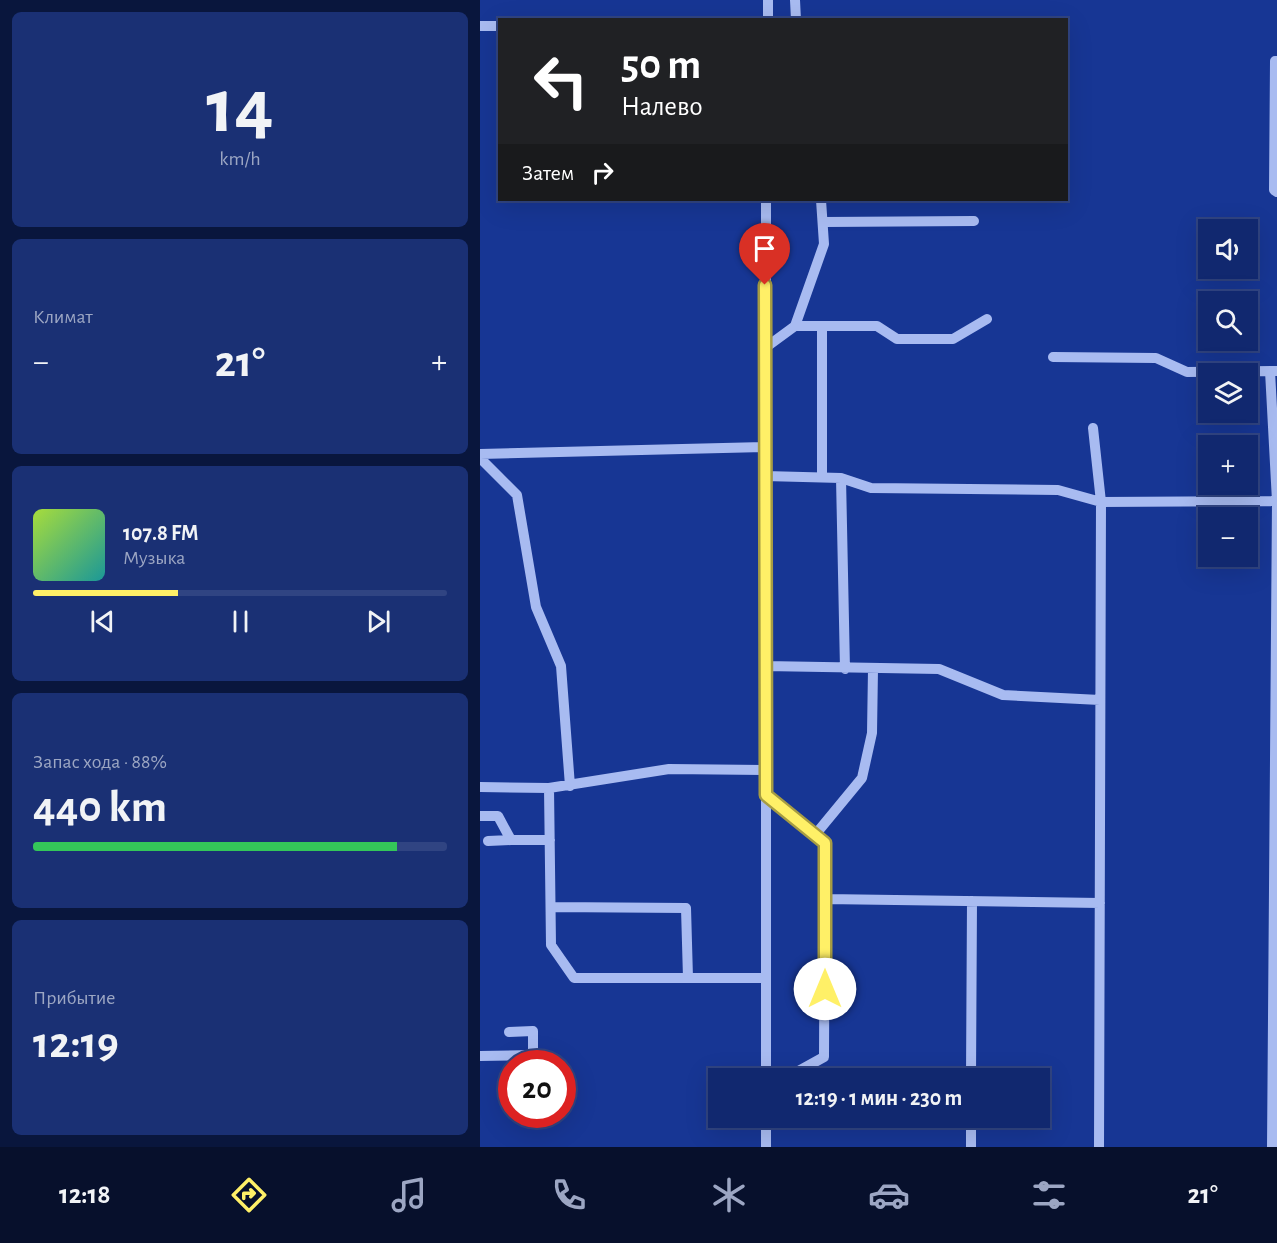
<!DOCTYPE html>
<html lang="ru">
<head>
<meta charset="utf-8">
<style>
  :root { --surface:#11286f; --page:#1a3074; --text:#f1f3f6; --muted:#9ca6c3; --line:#304482; --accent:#fff067 }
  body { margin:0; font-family:"Alegreya Sans",sans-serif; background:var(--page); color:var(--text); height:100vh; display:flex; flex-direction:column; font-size:22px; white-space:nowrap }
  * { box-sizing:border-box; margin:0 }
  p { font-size:20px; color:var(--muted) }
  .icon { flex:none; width:33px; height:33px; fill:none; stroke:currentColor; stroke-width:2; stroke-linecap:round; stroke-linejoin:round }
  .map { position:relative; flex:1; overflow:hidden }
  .panel { display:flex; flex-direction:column; gap:12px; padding:12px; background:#09163d; width:480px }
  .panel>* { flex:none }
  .top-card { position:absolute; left:18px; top:18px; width:570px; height:183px; border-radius:0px; box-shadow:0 6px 24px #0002,0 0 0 2px var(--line); background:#202124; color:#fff; overflow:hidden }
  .tools { position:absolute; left:718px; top:219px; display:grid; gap:12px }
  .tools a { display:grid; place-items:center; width:60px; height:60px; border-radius:0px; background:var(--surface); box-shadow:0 6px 24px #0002,0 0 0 2px var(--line); font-size:30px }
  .speed { position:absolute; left:18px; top:1050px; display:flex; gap:12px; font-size:30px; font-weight:700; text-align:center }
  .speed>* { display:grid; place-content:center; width:78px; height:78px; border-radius:50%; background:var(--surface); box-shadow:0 6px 24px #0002,0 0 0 2px var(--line); line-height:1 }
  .speed .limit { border:9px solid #d22; background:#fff; color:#111 }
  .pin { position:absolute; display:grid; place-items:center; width:51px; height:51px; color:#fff; margin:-62px -26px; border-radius:50% 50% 50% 0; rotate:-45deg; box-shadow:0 0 6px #0007 }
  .pin .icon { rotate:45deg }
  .me { position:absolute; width:66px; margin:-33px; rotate:0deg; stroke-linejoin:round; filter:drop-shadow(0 0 4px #0008) }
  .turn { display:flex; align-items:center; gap:21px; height:126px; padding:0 24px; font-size:27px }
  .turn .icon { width:78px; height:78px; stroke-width:2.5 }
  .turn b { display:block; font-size:42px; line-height:51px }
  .then { display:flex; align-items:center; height:57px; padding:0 24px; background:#0003; gap:12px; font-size:22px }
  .big { font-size:45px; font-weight:700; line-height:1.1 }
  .panel .widget { flex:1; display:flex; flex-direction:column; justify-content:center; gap:9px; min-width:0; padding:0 21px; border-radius:9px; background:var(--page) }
  .panel .dial { align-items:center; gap:0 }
  .dial b { font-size:78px; line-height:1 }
  .song { display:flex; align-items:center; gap:18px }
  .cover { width:72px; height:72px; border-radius:9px; background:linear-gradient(135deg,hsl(80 70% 55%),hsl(180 70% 35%)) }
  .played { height:6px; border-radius:3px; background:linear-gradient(90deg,var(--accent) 35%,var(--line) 35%) }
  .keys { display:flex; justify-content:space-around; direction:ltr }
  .heat { display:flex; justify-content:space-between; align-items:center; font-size:33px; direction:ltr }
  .charge { height:9px; border-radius:4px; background:linear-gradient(90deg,#34c759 88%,var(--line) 0) }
  .trip { position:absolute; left:228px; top:1068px; width:342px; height:60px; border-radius:0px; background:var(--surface); box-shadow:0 6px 24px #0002,0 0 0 2px var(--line); font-weight:700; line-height:60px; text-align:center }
  .tab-bar { display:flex; height:96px; justify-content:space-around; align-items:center; background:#07102c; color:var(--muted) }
  .tab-bar .icon { width:42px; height:42px }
  .tab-bar .current { color:var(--accent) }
  .tab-bar b { font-size:27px; color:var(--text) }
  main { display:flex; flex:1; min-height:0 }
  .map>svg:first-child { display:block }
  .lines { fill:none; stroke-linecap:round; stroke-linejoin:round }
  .minor { stroke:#a8bbf1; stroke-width:10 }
  .route-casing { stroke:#a69c43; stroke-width:15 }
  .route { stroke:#fff067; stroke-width:10 }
</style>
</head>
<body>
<main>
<section class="panel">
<div class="widget dial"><b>14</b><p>km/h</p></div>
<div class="widget"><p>Климат</p>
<div class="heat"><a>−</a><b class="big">21°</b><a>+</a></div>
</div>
<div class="widget">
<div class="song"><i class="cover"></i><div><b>107.8 FM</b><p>Музыка</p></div></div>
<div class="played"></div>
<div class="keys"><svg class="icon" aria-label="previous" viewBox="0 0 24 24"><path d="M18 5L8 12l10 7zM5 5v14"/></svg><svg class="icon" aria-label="pause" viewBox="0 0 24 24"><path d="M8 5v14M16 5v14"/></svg><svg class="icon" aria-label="next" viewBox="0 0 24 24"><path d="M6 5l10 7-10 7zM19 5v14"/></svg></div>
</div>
<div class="widget"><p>Запас хода · 88%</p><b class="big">440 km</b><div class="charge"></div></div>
<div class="widget"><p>Прибытие</p><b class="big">12:19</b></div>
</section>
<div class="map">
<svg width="797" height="1147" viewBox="0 0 797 1147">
  <rect width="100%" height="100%" fill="#173694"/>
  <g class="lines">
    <path class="minor" d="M315,0L316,20
      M288,20V0
      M0,26H20
      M797,61H795L794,190L797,192
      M286,200V1078
      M344,222L494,221
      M315,326H397L417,339H473L507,319
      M342,326V477
      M285,348L315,326L344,244L341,200
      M573,357L676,358L707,372L797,371
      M790,371L797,501L792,1147
      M613,428L621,502L619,1147
      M0,454L285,447
      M0,458L37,495L56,607L81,666L90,786
      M285,476L361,478L391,488L578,490L621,502L797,501
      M361,478L365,669
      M285,666L459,669L523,695L620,700
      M0,787L69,788L189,769L286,770
      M69,788L71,945L94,978H286
      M286,795L345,843L344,1057L306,1078
      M0,816H18L31,840H70
      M335,835L382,778L392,733L393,669
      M8,841L31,840
      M345,899L620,903
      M71,907L206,908L208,978
      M0,1056L53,1055V1031L29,1032
      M491,1078L492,901
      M286,1118V1147
      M491,1147V1118"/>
  </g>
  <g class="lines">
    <defs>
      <path id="route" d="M285,285L286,795L345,843V989"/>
    </defs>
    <use href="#route" class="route-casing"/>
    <use href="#route" class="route"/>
  </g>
</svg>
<div class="tools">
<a><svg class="icon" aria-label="sound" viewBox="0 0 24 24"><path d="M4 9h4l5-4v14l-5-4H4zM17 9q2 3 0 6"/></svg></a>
<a><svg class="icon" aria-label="search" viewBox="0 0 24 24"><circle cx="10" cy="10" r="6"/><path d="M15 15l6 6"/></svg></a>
<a><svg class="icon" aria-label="layers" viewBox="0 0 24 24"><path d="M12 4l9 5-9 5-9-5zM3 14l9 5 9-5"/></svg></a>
<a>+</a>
<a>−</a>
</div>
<div class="speed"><div class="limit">20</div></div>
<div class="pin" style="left:285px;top:285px;background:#d93025"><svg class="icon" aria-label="arrive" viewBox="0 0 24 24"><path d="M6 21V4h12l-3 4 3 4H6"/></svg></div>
<svg class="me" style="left:345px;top:989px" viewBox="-20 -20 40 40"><circle r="19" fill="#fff"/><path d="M0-13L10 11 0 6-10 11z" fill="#fff067"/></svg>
<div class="trip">12:19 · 1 мин · 230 m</div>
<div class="top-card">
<div class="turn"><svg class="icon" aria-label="left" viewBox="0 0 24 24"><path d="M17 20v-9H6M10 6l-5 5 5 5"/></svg><div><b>50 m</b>Налево</div></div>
<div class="then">Затем<svg class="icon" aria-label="right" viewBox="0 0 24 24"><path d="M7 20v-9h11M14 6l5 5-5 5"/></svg></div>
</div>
</div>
</main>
<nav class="tab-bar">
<b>12:18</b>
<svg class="icon current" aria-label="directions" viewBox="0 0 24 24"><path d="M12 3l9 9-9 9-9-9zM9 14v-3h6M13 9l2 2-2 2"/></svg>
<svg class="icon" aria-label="music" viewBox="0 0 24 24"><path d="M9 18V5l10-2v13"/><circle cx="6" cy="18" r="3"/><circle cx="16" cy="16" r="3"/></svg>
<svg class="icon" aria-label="phone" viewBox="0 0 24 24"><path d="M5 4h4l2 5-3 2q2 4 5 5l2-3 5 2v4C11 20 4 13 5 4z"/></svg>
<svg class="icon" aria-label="climate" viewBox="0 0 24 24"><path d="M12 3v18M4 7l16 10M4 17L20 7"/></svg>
<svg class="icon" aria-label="car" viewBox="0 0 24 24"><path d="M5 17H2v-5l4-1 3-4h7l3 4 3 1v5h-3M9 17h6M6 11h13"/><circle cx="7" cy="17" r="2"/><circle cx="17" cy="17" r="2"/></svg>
<svg class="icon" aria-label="filters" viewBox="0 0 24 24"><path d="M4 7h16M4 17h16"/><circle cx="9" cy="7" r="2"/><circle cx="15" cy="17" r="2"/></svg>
<b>21°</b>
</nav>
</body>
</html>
